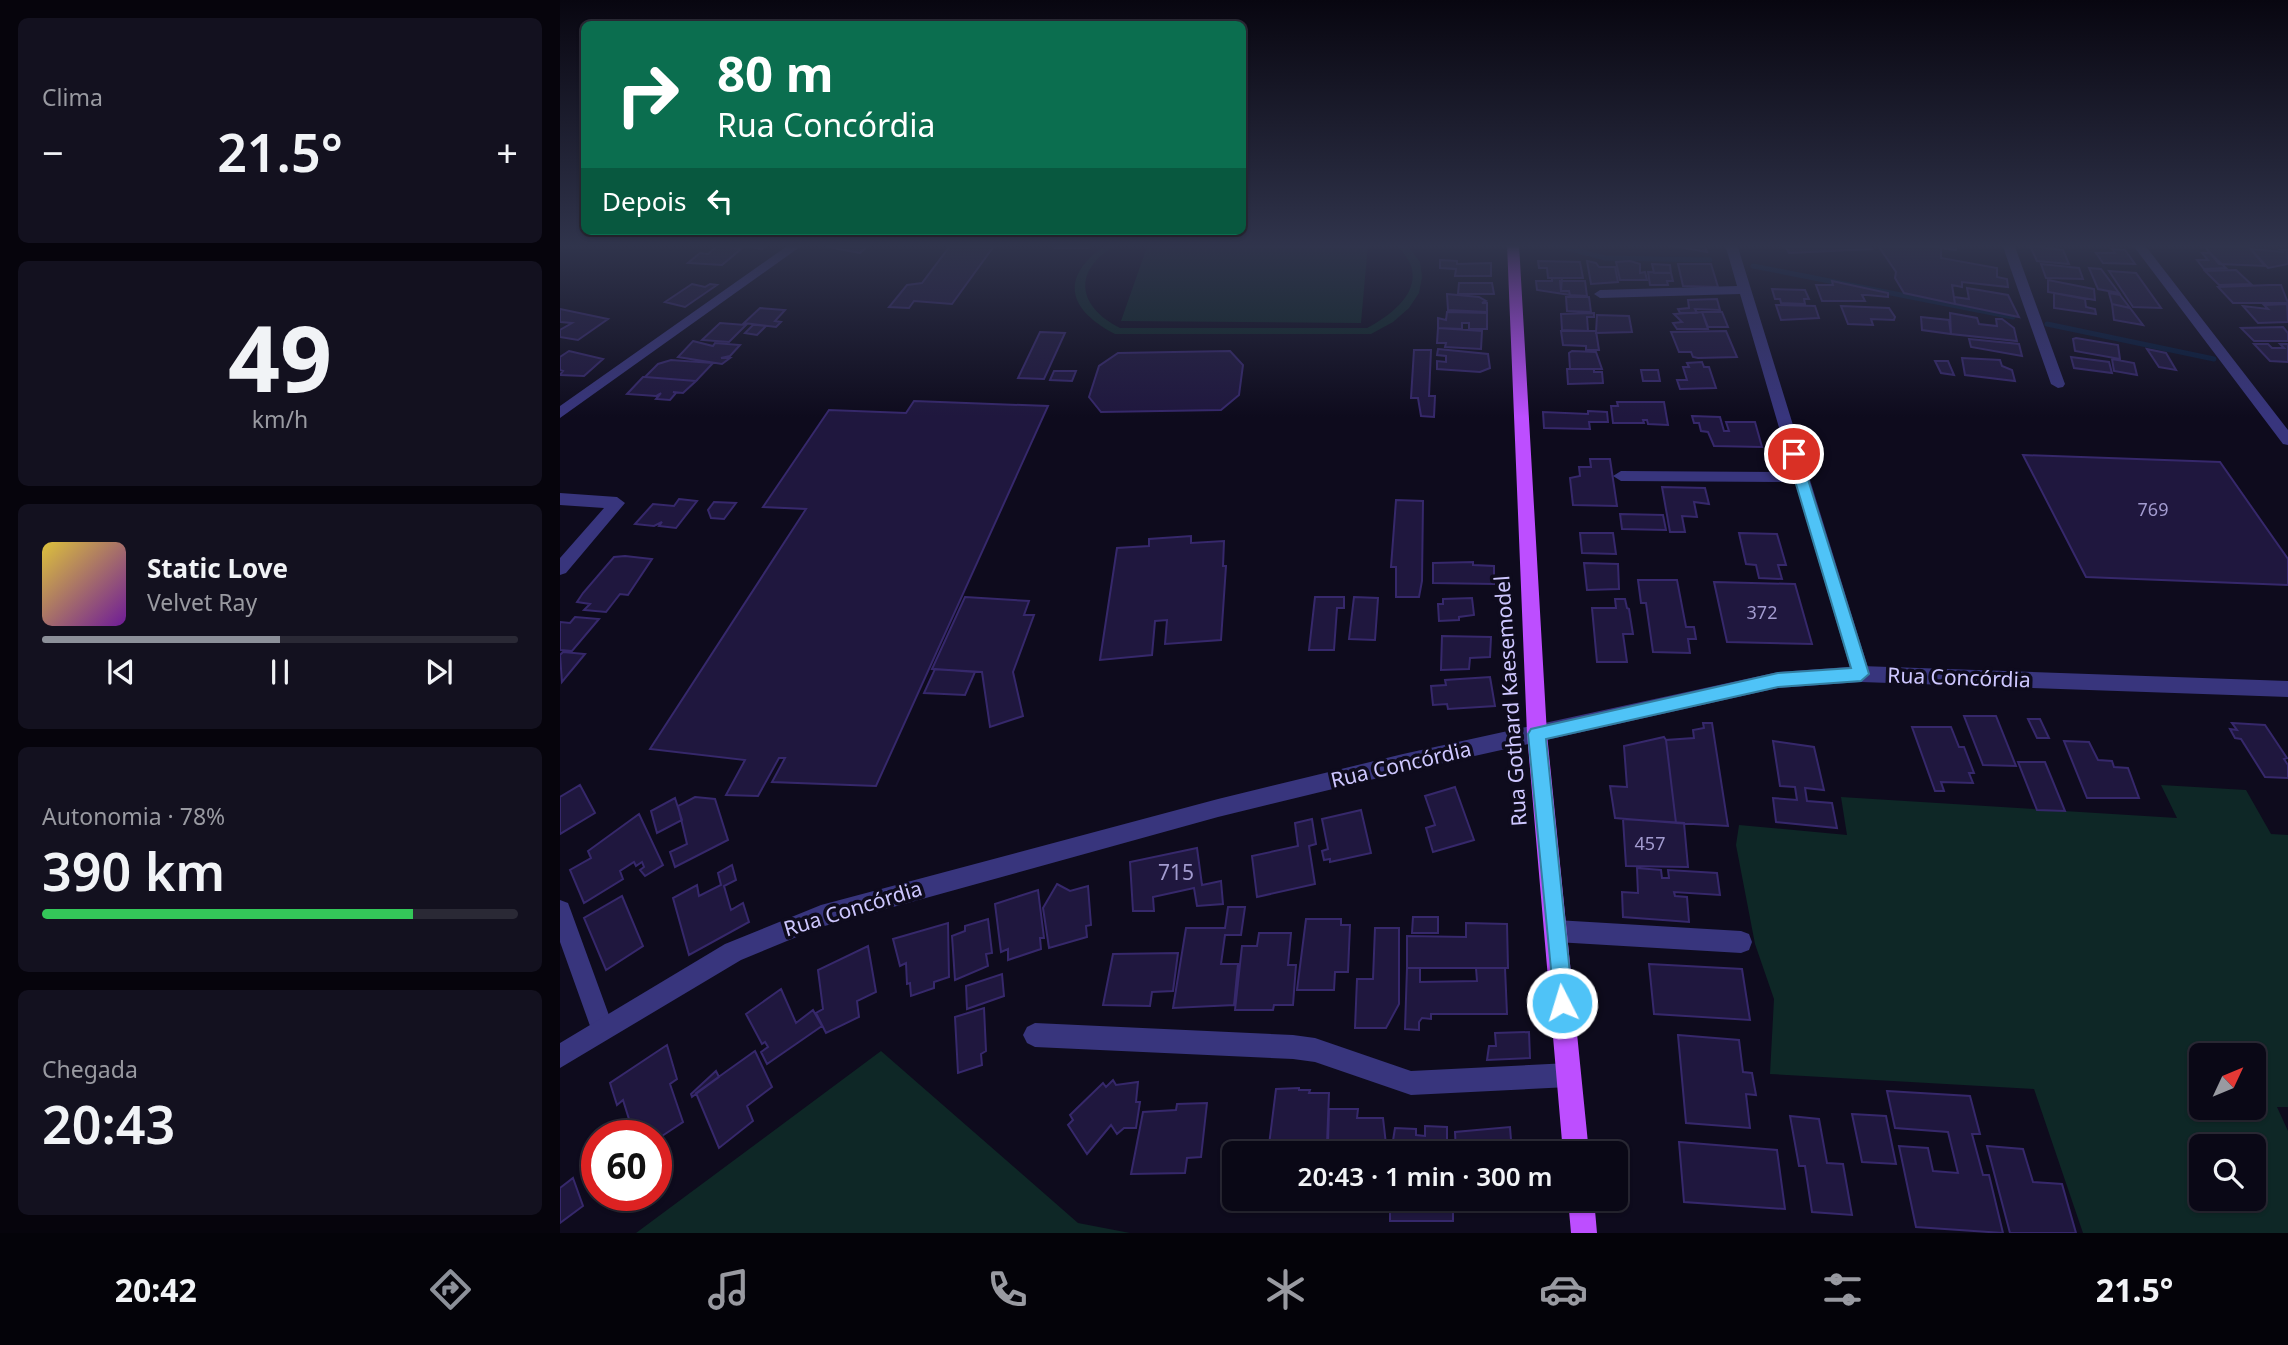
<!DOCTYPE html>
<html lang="pt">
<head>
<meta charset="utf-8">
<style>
  :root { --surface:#0a0816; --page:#13111f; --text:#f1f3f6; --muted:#999aa1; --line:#2a2935; --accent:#8c9099 }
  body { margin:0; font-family:"Noto Sans",sans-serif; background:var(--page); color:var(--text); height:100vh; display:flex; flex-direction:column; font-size:26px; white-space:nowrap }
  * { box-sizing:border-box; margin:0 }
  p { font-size:23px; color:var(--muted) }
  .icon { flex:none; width:38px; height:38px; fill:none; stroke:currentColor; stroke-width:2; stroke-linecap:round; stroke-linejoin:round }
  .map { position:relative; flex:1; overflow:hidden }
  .drawer { display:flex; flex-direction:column; gap:18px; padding:18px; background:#06040c; width:560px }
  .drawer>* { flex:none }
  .banner { position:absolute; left:21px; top:21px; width:665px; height:214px; border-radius:10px; box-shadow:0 2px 5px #0004,0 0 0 2px var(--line); background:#0b6e4f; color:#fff; overflow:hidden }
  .needle { width:46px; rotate:46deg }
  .buttons { position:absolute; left:1629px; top:1043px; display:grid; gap:14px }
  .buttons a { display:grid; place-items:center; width:77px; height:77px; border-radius:10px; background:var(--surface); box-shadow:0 2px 5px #0004,0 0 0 2px var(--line); font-size:35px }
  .speed { position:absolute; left:21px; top:1120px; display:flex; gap:14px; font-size:35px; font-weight:700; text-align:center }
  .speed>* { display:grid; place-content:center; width:91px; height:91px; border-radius:50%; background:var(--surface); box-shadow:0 2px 5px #0004,0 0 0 2px var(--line); line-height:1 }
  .speed .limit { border:10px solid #d22; background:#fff; color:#111 }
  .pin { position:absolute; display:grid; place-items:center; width:60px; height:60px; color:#fff; margin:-30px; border:4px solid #fff; border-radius:50%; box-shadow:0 2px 7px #0007 }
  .me { position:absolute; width:77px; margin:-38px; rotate:355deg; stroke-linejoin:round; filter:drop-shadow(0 0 5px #0008) }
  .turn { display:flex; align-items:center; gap:24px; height:147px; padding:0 21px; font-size:32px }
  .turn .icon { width:91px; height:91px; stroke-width:2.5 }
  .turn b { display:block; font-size:49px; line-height:60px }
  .then { display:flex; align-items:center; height:66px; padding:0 21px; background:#0003; gap:14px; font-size:26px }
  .big { font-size:52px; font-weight:600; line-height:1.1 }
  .drawer .card { flex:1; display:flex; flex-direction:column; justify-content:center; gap:10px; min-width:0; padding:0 24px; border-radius:10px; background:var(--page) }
  .drawer .dial { align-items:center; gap:0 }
  .dial b { font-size:91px; line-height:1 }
  .song { display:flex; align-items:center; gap:21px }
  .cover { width:84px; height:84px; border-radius:10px; background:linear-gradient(135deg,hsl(50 70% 55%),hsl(280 70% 35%)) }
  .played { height:7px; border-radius:4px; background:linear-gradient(90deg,var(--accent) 50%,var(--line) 50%) }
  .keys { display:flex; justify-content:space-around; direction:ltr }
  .heat { display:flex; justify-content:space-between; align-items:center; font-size:38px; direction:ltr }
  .charge { height:10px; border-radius:5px; background:linear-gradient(90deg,#34c759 78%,var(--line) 0) }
  .trip { position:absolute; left:662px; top:1141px; width:406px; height:70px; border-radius:10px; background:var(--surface); box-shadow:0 2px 5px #0004,0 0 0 2px var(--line); font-weight:600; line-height:70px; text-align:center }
  .tab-bar { display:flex; height:112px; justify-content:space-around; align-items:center; background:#040309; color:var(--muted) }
  .tab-bar .icon { width:49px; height:49px }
  .tab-bar .selected { color:var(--accent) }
  .tab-bar b { font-size:32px; color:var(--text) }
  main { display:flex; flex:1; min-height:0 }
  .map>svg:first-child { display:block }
  .green { fill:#0e2726; fill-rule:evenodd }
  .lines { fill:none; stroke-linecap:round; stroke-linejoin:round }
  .stream { stroke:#071a3a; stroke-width:5 }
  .building { fill:#1f173e; stroke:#36286b; stroke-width:2 }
  .minor { fill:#38357d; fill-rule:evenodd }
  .tertiary { fill:#38357d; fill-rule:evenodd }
  .primary { fill:#bd4eff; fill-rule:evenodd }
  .route { fill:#4fc3f7; stroke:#337fa1; stroke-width:2 }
  .labels { text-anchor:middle; stroke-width:7; stroke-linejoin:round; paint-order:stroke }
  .number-label { font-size:18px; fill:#a29bcf }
  .street-label { font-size:21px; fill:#cec7ff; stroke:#0e0b1d }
  .near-number-label { font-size:21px; fill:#a29bcf }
</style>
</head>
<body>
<main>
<section class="drawer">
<div class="card"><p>Clima</p>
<div class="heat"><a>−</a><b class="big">21.5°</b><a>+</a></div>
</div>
<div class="card dial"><b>49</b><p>km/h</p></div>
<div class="card">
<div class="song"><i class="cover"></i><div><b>Static Love</b><p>Velvet Ray</p></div></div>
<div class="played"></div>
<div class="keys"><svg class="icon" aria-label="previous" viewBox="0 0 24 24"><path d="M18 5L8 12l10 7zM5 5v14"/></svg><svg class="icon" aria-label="pause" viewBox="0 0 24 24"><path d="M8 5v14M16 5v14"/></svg><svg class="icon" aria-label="next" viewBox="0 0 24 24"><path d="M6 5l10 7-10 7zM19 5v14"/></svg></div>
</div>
<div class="card"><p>Autonomia · 78%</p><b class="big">390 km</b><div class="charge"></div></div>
<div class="card"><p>Chegada</p><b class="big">20:43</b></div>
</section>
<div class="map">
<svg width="1728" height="1233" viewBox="0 0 1728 1233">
  <rect width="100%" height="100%" fill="#0e0b1d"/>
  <path class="green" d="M547,244H558C512,269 516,306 560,328H807C841,310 874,279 835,244H846L860,262L862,277L859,293L849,308L833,322L811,334H555C508,310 498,277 547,244Z
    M588,244H808L801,323L561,321Z
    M1601,785L1686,790L1711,834L1728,835V1107H1717L1728,1131V1233H1523L1474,1089L1210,1074L1214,999L1195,944L1176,845L1179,825L1287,835L1281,797L1617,818ZM1642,1055H1694V1108H1642ZM1642,1146H1694V1199H1642Z
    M321,1051L518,1223L570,1233H76Z"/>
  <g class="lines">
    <path class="stream" d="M1003,247L1045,258L1150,260
      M1193,266L1453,317
      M1487,324L1654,359"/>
  </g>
  <path class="building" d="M169,244H208L202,249Z
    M272,244H310L300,253L268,247Z
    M397,244H455L434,246L392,304L354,301L349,308L329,307L347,285L362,283L390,246Z
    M497,244H530L528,248H495Z
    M1103,244H1144L1147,252Z
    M1224,244H1309L1312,249L1229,253Z
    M1317,244H1396V250L1381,248V258L1437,268V277L1447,279L1448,287L1402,282V287L1392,285L1395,304L1344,293L1335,278L1336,272Z
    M1662,244H1686L1705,266L1659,264L1644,246H1664Z
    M157,246L181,249L162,265L128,263L140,253L148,254Z
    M1470,246L1503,250L1509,264L1477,261Z
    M1552,249L1565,250L1575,264L1543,263L1536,253H1555Z
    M1691,249L1724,252L1721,250H1727L1728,264L1708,268Z
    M1642,253H1650L1666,268L1644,269L1637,260H1648Z
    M880,260L897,261V264L931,263V276H895L896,269L880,268Z
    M978,261L1020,262L1023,278H988L987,268H979Z
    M1027,261L1036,263L1039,267H1055L1058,282L1031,284Z
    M1070,261L1080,264V273L1085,272L1087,280H1060L1056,262Z
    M1092,264L1110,265L1111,273H1094Z
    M1118,264H1151L1158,287L1123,286Z
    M1481,264L1519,268L1523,279L1486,278Z
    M1529,268L1541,269L1559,293L1538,289Z
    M1676,270L1691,284L1659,285L1645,271Z
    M1549,271L1576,273L1601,308L1573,307Z
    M1088,272L1111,273L1113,281H1107L1108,285H1090Z
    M992,278H1002L1001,291H1009L1010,295L977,290L976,281H992Z
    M1488,280L1534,289L1535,300L1488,292Z
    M1000,281H1025L1027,296L1010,295L1009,291H1001Z
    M1272,281L1328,293V297L1307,295H1302L1305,301H1262L1256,285H1273Z
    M899,283H932L934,294H898Z
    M132,284L145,287L150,284L157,285L125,307L105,302Z
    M1709,285H1721L1728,303H1673L1658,287Z
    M1407,288L1448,295L1459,317L1395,304L1394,297L1409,299Z
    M1212,289L1245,290L1249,299H1244L1245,304L1221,303L1220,299H1215Z
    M1494,293L1525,299L1526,307L1535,309L1536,314L1494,308Z
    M1549,293L1560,295L1570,308L1552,304Z
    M887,294L919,297L926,301L922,303H927V312L888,310Z
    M1006,297H1029L1031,312L1007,311Z
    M1157,299L1160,310L1135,309L1137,313H1120L1118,309L1129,308L1128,300Z
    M1552,304L1570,308L1583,325L1554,320Z
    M1727,304L1728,322L1698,323L1683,306L1708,309L1704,305Z
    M1216,305L1255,306L1259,318L1221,320Z
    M1281,306L1329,308L1335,317L1334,320L1311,319L1313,325L1288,324Z
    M200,308L225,310L215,321L221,322L216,327L184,323Z
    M0,309L48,319L18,340L0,337V330L12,323L0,322Z
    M887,312L927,313V329H909V323H902V329L878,328V318L886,320Z
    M1142,312L1148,329H1117L1113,323L1122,322L1114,314Z
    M1142,312H1162L1168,327H1148Z
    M1034,313V317H1027L1028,331L1002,330L1001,314Z
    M1390,313L1417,318L1419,324L1437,326L1436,319H1442L1454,328L1457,341L1391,334Z
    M1037,315L1069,316L1072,332L1036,333Z
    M1361,317L1389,320L1391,334L1362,330Z
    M160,323L186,325L169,342L142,340Z
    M193,325H197L206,326L197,335L185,333Z
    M1723,327L1728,333V341H1694L1681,328Z
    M878,328L922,331L921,349L885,347L886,343H877Z
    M1001,331H1036L1039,350H1026V346L1003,345Z
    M1166,331L1177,357L1138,358L1133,357L1131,352H1119L1111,332Z
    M480,332L505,333L484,379L458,378Z
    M1516,338L1558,345L1560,359L1515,351L1513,339Z
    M1409,339L1459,344L1462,356L1411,347Z
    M133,341L153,346L155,343L180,345L170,356L161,358H170L162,364L118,357Z
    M1694,344H1708L1712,348H1724L1720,344H1728V362L1710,361Z
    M878,349L928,354L930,368L920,372L877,369V361L886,362V356L877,355Z
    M1587,349L1606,353L1616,370L1599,367Z
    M854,350H871L869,396H875L874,417L861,416L858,398H851Z
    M9,351L43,359L24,376L0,375L3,371L0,370V357Z
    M670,351L683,365L679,395L661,410L541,412L529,397L539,366L558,353Z
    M1012,351L1036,352L1042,369H1010L1009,353Z
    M1511,357L1549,362L1552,373L1514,368Z
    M1402,358L1440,360L1442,366L1452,370L1455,381L1405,375Z
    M1552,359L1574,363L1577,375L1554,371Z
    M111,360L153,363L136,381L85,377L98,364Z
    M1375,361H1388L1394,375L1381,373Z
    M1142,362L1144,367H1149L1156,388L1120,389L1117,380H1127L1123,367H1129L1127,363Z
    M1007,369H1034V372H1042L1043,383L1008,384Z
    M1081,370H1098L1100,381H1083Z
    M494,371H516L512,381L490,380Z
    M83,377H85L136,381L123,393L113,392L116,393L110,400L96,399L101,393L96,396L67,394Z
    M354,401L488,406L316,786L212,782L225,758H219L198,796L166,795L185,760L90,749L246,509L203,507L269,410L346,413Z
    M1057,402H1104L1108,425L1088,424L1087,420H1083L1084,423H1053L1051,406H1058Z
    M1028,411L1047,412L1048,422H1029L1030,429L984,428L983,412L1028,414Z
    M1132,416L1160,417L1164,431H1169L1166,422H1195L1202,447L1154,446L1148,432L1141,431L1139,423H1134Z
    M1463,455L1660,462L1728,559V585L1526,577Z
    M1030,459H1050L1057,506L1013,505L1010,478L1020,476L1019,467H1031Z
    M1102,487L1145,488L1149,504L1134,502L1137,517L1122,516L1125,532H1110Z
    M119,499L137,501L116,528L99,526L102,522L94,526L75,524L93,504L114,506Z
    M836,500L863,501L862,581L859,597H836V567H831Z
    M154,502L176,503L164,519L151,518L148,510Z
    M1060,514L1103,515L1106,530L1062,529Z
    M1020,533H1053L1056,554L1022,553Z
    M1179,533L1217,534L1226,565H1218L1222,579L1199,578L1196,565L1186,564Z
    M631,536V543L664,541L663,566H666L661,640L605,644L607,620L595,621L592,655L540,660L557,548L589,546V539Z
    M65,556L92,559L68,595L60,594L46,612L24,610L30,604L17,602L23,593L54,557Z
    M913,562V565L934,566V584L873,583V563Z
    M1024,563L1058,564L1059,589L1027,590Z
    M1078,580H1117L1126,627H1134L1136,639H1128L1130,653L1093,652L1086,603H1081Z
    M1154,582L1235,584L1252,644L1167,642Z
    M405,597L469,601L464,615H474L453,672L463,716L430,727L422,672L372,669Z
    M784,597V608H777L774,650H749L755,597Z
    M794,597L818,598L815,640L789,639Z
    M912,598L914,615L899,617V620L879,621L878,604H883V599Z
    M1055,599H1065L1067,608L1069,609L1073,634H1063L1067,662H1037L1032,608H1056Z
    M15,617L39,619L12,651L0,650V622L10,623Z
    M882,636L931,637L930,657L910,658L909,669L881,670Z
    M3,652L25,654L2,682L0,655Z
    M375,669L415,672L405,695L364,693Z
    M930,677L935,706L888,709L887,704L873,705L871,686L886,685L885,680Z
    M1404,716H1436L1456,766L1423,765Z
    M1468,719H1480L1489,738H1477Z
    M1143,723H1152L1168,826L1116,823L1106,740L1134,738L1133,730L1144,728Z
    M1672,723L1705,725L1727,758L1724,759L1728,765V778L1705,777L1681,739L1675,738L1670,729L1677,730Z
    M1352,727H1391L1399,747H1404L1414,773H1409L1413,783L1381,782L1384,791H1375Z
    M1104,737L1106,740L1116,823L1055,818L1050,786L1067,787L1064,746Z
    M1213,741L1254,747L1264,790L1245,788L1247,801L1272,803L1277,828L1216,822L1213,798L1237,800L1235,787L1220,786Z
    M1504,741L1529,742L1538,760L1552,761L1554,767L1568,768L1579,798H1527Z
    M1458,762H1485L1505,811L1477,810Z
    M20,785L35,813L0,834V797Z
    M895,787L914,840L873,852L866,828L875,825L865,796Z
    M135,797L155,799L168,840L115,867L110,852L127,844L118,806Z
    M115,798L122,820L97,833L91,811Z
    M801,810L811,853L770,862V859L764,860L762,851L768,849L762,819Z
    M79,814L103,865L85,876L80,870L84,867L82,862L76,866L74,862L60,871L63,879L24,903L10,870L31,858L28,851Z
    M752,819L756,844L749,846L755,884L697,897L692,856L738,846L735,823Z
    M1063,819L1124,823L1128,867L1066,866Z
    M637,848L642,885L661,881L663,904L637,906L634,888L593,897L594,911H573L570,862Z
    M172,865L176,880L164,886L171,910L183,903L189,922L129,955L113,898L137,885L139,896L161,885L158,873Z
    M1077,868L1101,870L1102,878H1109L1108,870L1157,873L1160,895L1114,892L1115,896L1127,897L1129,922L1063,917L1062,892L1078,893Z
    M497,884L510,891L528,886L531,925L526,926L527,937L489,948L483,908Z
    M478,890L484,938H480L481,949L448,960V949L441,952L435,904Z
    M62,896L83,946L46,970L24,918Z
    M668,907H685L681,935H665L661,964H678L674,1005L613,1008L626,928H665Z
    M853,917H878V933H852Z
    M428,919L432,953L426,954L428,966L395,980L392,936L405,931V926Z
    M746,919H781V925H790L788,972H775L774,990H737Z
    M388,923L389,977L374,982V988L351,996L350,983L347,984L346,963L340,966L333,939Z
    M906,923L947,924L948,968H847V936L906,937Z
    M815,928H839V1004L826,1028H795L797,979H813Z
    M699,933H731L728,965H736L733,1005H714L713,1010H675L682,946H697Z
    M308,946L316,992L297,1001L299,1017L266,1033L256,1013L263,1009L258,970Z
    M618,953L613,991L592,992L590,1006L543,1005L553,954Z
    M1089,964L1182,969L1190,1020L1094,1014Z
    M847,968H860V982L917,981L916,968H945L947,1014H871V1019L862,1018L859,1022V1030L845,1029Z
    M442,974L444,996L407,1009L406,986Z
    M221,989L236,1023L253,1010L262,1026L207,1064L201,1052L208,1047L205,1042L202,1044L186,1014Z
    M424,1008L426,1051L421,1054L422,1065L398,1073L395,1017Z
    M969,1032L970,1058L927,1060L929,1046H936L935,1033Z
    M1118,1035L1179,1040L1183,1072L1192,1073L1196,1095L1186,1094L1190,1128L1126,1123Z
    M107,1045L117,1079L110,1084L123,1122L96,1140V1136H80L77,1129L73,1132L63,1100L57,1105L50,1083Z
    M195,1051L212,1087L187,1106L193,1121L159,1148L136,1093Z
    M156,1071L159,1077L132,1097L131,1094Z
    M553,1080L556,1085L578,1082L576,1102H580L576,1128H564L557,1134L551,1125L527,1154L508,1125L513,1120L510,1115L543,1083L546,1087Z
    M739,1088V1090H750L749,1093H769L767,1144H751V1153H708L716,1089Z
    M1327,1091L1410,1096L1420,1134H1412L1423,1175H1429L1443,1233L1356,1227L1339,1146L1368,1148L1373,1171L1398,1173L1388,1132L1335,1128Z
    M647,1103L641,1157L627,1158L625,1173L571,1174L583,1112L616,1110L617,1104Z
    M769,1109H798L797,1118H823L827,1153H776V1142H768Z
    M1292,1114L1326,1116L1336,1164L1302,1162Z
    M1230,1116L1259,1119L1267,1163L1283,1164L1292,1215L1252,1212L1245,1166H1239Z
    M865,1126L887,1127V1152L831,1153L835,1128L856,1129V1135L865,1136Z
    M950,1127L952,1153H896L895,1132Z
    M1119,1142L1217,1150L1225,1209L1124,1202Z
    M1427,1146L1463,1149L1473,1182L1502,1184L1516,1233H1450Z
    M13,1178L23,1206L0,1223V1188Z
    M830,1199H893V1221H830Z
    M906,1199H956L957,1207L931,1208L930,1201Z"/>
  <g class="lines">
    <path class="minor" d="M1165,244H1177L1310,674L1307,679L1301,682L1295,679L1292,674L1235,482L1061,481L1053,476L1061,471L1232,472L1180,294L1040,298L1034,294L1040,290L1177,286Z
      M1442,244H1454L1505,384L1503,387L1498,388L1491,384Z
      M0,493L57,497L65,503L6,573L0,575V558L44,508L0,505Z
      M0,900L8,903L11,911L54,1029L50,1037L42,1041L34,1037L0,942Z
      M996,920L1181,931L1189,934L1192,942L1189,950L1181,953L996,942L988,939L985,931L988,923Z
      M475,1023L733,1035L755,1038L851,1071L1009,1063L1018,1066L1021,1075L1018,1084L1009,1087L851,1095L755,1062L733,1059L475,1047L467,1043L463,1035L467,1027Z"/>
    <path class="tertiary" d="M230,244H244L0,418V406Z
      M1572,244H1584L1728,430V445L1723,444Z
      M1301,666L1728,681V697L1301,682L1218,688L843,772L658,817L261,927L181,960L0,1068V1043L165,944L261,905L658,799L843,754L1218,672Z"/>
    <path class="primary" d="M947,244H959L987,734L1029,1153H1003L967,734Z
      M1008,1199H1034L1037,1233H1011Z"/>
  </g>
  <linearGradient id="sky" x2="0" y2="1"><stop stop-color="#080610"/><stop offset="0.59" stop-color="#30344c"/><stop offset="1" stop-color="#30344c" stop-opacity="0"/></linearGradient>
  <rect width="1728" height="417" fill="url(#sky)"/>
  <path class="route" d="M1234,449L1240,454L1309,674L1301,681L1218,687L986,739L1013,1003L1010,1010L1002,1013L995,1010L968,734L971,729L1218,673L1291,668L1227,454Z"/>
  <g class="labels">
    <g class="number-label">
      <text x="1593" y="516">769</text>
      <text x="1202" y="619">372</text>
      <text x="1090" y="850">457</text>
    </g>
    <g class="street-label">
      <text transform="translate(1399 678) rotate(2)" y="7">Rua Concórdia</text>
      <text transform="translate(951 701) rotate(-94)" y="7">Rua Gothard Kaesemodel</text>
      <text transform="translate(841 765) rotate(-13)" y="7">Rua Concórdia</text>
      <text transform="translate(293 909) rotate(-17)" y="7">Rua Concórdia</text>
    </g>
    <g class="near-number-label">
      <text x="616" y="880">715</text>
    </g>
  </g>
</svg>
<div class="buttons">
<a><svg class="needle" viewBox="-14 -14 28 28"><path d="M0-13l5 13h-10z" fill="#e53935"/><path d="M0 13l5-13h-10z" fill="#999aa1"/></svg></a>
<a><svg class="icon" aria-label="search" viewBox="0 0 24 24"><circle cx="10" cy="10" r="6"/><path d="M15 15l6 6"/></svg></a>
</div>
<div class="speed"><div class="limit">60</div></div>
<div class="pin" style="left:1234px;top:454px;background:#d93025"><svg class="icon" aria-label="arrive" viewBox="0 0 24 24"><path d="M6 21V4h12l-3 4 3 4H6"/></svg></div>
<svg class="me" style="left:1002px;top:1003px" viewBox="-20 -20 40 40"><circle r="17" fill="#4fc3f7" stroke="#fff" stroke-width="3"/><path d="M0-11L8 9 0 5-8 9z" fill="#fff"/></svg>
<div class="trip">20:43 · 1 min · 300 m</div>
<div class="banner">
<div class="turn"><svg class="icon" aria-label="right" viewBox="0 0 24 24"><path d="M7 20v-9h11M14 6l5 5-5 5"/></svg><div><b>80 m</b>Rua Concórdia</div></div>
<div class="then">Depois<svg class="icon" aria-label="left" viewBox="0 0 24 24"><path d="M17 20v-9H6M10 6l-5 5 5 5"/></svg></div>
</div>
</div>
</main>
<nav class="tab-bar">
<b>20:42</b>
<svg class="icon selected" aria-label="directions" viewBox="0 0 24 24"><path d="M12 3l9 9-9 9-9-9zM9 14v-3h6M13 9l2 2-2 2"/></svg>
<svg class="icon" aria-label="music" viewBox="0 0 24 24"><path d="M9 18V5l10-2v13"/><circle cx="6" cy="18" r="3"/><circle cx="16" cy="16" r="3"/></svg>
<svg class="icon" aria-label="phone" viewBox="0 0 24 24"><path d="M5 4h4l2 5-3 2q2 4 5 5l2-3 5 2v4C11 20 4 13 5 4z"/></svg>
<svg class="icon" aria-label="climate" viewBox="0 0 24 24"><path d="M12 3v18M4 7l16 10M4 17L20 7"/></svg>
<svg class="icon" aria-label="car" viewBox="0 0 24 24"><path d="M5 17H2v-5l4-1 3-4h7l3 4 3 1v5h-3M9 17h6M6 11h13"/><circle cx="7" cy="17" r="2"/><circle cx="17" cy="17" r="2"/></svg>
<svg class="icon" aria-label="filters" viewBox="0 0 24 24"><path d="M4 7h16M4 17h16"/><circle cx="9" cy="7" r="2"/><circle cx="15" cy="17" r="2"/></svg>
<b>21.5°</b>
</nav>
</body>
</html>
